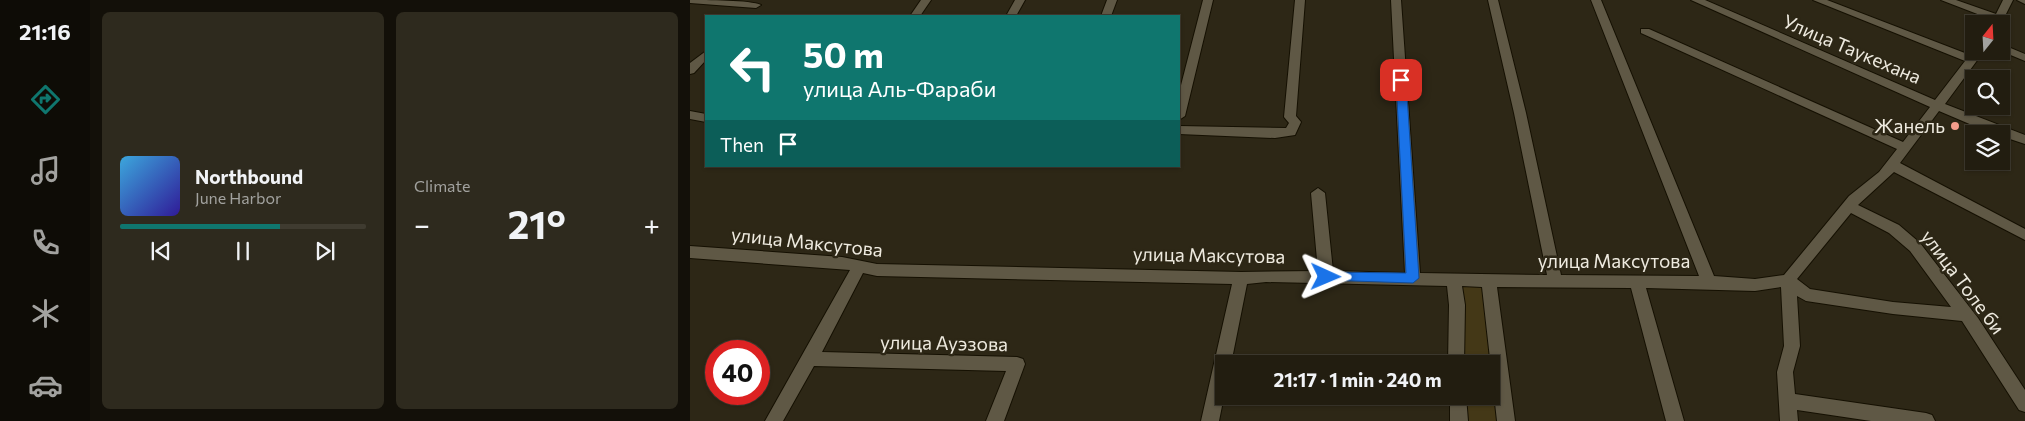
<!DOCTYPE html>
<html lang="en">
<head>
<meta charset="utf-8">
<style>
  :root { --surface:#221d10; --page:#2e2a1e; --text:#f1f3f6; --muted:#a2a29f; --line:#3f3b30; --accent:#0f766e }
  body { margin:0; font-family:Commissioner,sans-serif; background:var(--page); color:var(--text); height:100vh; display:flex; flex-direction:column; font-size:19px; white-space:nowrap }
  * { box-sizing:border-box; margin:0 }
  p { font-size:16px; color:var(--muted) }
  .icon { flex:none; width:28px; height:28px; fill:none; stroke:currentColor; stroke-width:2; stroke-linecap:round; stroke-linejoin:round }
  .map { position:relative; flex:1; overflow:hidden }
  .details { display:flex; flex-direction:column; gap:12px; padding:12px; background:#131009; width:600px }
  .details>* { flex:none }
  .hud { position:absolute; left:15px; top:15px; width:475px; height:152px; border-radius:0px; box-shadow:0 1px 4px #0004,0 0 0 1px var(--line); background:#0f766e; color:#fff; overflow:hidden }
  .needle { width:32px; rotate:18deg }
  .fabs { position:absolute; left:1275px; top:15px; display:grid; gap:10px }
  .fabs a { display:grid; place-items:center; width:45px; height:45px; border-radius:0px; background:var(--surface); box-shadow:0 1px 4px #0004,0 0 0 1px var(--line); font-size:25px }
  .speed { position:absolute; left:15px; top:340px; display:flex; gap:10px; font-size:25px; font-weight:700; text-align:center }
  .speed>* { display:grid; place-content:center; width:65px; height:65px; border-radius:50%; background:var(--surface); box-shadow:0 1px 4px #0004,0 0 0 1px var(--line); line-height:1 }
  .speed .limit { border:8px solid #d22; background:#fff; color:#111 }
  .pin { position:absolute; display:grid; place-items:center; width:42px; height:42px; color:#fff; margin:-21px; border-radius:10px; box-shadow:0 2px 8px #0006 }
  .me { position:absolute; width:55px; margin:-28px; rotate:91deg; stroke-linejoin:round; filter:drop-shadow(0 0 4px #0008) }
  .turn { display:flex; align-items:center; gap:18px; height:105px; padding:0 15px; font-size:22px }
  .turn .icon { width:65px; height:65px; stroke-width:2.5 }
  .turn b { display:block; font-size:35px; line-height:42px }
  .then { display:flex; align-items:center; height:48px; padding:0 15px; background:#0003; gap:10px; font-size:19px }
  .big { font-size:38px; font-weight:700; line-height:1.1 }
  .details .tile { flex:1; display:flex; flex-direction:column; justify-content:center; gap:8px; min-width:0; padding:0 18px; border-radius:8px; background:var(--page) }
  .song { display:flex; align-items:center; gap:15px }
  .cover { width:60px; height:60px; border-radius:8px; background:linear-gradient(135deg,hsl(200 70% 55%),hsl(250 70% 35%)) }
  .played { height:5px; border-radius:2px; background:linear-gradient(90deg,var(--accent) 65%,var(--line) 65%) }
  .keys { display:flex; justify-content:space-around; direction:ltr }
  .heat { display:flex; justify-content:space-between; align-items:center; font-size:28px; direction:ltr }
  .details .tiles { flex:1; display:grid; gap:12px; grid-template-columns:repeat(2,1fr) }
  .trip { position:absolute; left:525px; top:355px; width:285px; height:50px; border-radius:0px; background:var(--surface); box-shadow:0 1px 4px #0004,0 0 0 1px var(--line); font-weight:700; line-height:50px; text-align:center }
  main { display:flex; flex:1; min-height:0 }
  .tab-bar { display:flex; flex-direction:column; width:90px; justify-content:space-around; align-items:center; background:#0e0c06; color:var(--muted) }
  .tab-bar .icon { width:35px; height:35px }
  .tab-bar .active { color:var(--accent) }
  .tab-bar b { font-size:22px; color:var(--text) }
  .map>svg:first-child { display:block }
  .green { fill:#443817 }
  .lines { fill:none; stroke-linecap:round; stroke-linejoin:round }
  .minor-casing { stroke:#151002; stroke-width:2 }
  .minor { fill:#5f5845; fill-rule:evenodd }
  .route { fill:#1a73e8; stroke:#114b97 }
  .poi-dot { fill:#f49d8b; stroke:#2d2716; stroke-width:2 }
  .labels { text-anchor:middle; stroke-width:5; stroke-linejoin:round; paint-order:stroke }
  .street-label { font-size:19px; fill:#eeeadf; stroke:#2d2716 }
  .poi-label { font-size:19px; fill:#eeeadf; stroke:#2d2716; text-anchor:end }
</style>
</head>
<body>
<main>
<nav class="tab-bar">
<b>21:16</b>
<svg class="icon active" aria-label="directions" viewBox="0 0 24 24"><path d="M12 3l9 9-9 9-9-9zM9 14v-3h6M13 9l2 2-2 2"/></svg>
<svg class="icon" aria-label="music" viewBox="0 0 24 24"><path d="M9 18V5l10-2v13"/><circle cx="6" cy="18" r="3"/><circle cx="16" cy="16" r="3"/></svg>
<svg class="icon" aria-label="phone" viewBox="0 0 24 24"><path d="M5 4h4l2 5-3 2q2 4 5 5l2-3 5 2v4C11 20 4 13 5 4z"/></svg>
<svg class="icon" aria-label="climate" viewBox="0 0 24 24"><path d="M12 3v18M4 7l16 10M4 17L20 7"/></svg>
<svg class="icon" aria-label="car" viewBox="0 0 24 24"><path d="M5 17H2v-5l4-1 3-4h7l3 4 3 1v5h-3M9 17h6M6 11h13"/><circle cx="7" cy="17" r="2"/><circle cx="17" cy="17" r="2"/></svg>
</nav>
<section class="details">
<div class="tiles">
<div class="tile">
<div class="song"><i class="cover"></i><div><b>Northbound</b><p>June Harbor</p></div></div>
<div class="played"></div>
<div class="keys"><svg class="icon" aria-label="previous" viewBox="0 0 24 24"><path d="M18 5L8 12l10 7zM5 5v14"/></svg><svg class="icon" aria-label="pause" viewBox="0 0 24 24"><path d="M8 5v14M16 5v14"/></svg><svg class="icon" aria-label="next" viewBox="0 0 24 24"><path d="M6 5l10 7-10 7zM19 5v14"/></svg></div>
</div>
<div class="tile"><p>Climate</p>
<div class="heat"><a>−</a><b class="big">21°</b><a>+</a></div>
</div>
</div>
</section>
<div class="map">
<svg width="1335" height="421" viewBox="0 0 1335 421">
  <rect width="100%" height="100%" fill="#2d2716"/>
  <path class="green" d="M773,277L798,278L818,421H769L768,396H801V364H767L766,349Z"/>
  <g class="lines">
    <defs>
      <path id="minor" d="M0,0C15,0 61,0 71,5L66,8L0,3Z
        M231,0H241L230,16H220Z
        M325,0H335L326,16H316Z
        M417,0H427L421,16H411Z
        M513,0H523L495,116L489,120V93Z
        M605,0H615L606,116L611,122L605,135L585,138L489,134V126L596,128L599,123L594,117Z
        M701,0H711L730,273L857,275L824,113L798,0H808L836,113L871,275L1009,276L901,0H911L1024,276L1065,279L1094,275L1159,196L1189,172L1207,149L951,33V29H959L1213,142L1240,107L1001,0H1015L1245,100L1275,61L1123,0H1137L1280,55L1284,50L1294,51L1255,104L1335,135V144L1311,136V134L1296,131L1249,111L1210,163L1335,229V240L1204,172L1168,205L1209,225L1230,243L1288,318L1335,390V412L1329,410L1272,321L1203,314L1116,301L1107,296L1110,346L1103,372L1105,394L1236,413L1242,415L1245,421H1181L1107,410L1108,421H1090L1087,372L1094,346L1091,287L1065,291L956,288L994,421H976L941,288L807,287L825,421H807L792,287L772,286L775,305L774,364H758L759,305L757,286L576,282L557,284L541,364H534V396L529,421H511L542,284L187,276L173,273L132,352L327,357L333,359L335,364L314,421H296L316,371L124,366L93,421H75L160,270L0,258V246L152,257L187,264L551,272L628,271L621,193L628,188L635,193L643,271L715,273ZM1161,213L1199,233L1220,251L1261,307L1203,302L1120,289L1107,279Z
        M1251,0H1266L1306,14L1313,0H1323L1311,24H1301L1303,20Z
        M1327,0H1335V4Z
        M1311,44L1335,54V61L1311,51Z
        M16,51V60L4,73L0,74V63Z
        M0,111L16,114V122L0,119Z
        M760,396H776L778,421H760Z"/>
    </defs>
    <use href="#minor" class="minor-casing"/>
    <use href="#minor" class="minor"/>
  </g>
  <path class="route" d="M711,76L716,80L729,278L723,283L632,280L630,277L632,273L636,272L716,273L706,80Z"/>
  <circle class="poi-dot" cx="1265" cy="126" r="5"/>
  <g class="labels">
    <g class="street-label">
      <text transform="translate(1162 49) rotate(23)" y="7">Улица Таукехана</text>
      <text transform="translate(117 242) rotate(6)" y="7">улица Максутова</text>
      <text transform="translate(519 255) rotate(1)" y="7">улица Максутова</text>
      <text x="924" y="268">улица Максутова</text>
      <text transform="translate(1273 282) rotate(53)" y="7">улица Толе би</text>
      <text transform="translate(254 343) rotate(1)" y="7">улица Ауэзова</text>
    </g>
    <g class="poi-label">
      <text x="1255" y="133">Жанель</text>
    </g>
  </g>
</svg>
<div class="fabs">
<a><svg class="needle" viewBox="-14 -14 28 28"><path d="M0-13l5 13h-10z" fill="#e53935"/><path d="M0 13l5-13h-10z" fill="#a2a29f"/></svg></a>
<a><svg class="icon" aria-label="search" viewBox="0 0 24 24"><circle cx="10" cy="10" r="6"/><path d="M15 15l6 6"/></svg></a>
<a><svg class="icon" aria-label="layers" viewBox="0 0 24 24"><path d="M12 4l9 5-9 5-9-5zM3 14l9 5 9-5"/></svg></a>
</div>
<div class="speed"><div class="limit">40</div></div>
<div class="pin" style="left:711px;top:80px;background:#d93025"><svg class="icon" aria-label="arrive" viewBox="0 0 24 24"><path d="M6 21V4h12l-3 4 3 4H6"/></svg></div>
<svg class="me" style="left:636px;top:277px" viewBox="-20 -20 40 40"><path d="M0-17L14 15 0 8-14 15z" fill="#1a73e8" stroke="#fff" stroke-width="4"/></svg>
<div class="trip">21:17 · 1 min · 240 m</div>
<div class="hud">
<div class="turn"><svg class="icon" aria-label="left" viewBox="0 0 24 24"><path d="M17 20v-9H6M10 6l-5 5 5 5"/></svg><div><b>50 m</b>улица Аль-Фараби</div></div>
<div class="then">Then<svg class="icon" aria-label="arrive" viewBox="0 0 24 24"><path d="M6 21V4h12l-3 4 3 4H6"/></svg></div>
</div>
</div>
</main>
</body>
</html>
